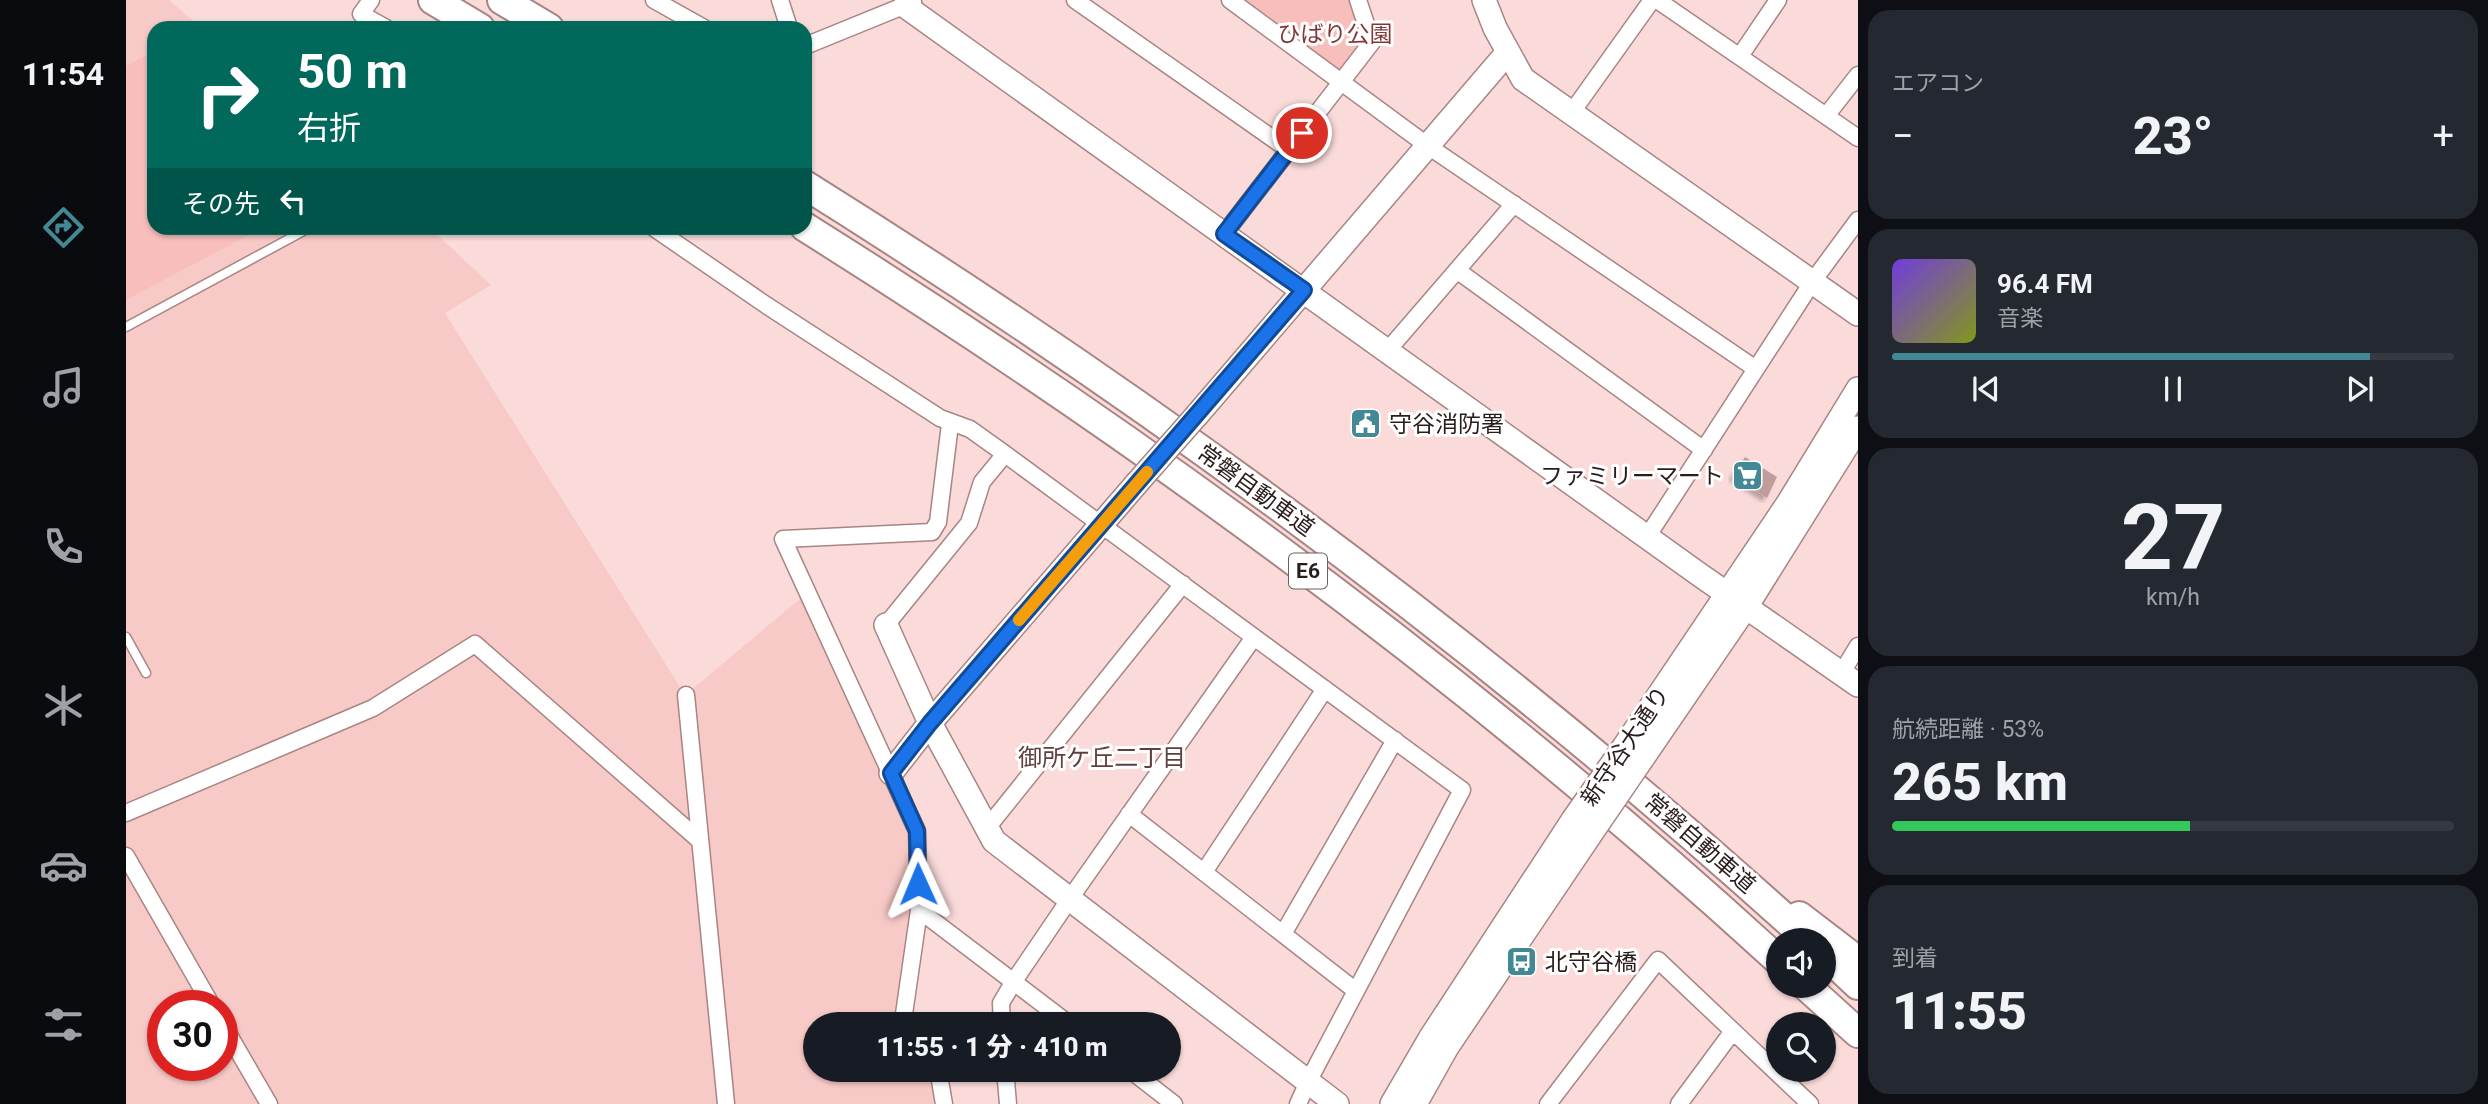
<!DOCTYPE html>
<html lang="ja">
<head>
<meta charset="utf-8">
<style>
  :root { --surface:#171b24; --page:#242831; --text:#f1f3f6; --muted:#9ea1a6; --line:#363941; --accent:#438895 }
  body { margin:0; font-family:Roboto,"Noto Sans JP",sans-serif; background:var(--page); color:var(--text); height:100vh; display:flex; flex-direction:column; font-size:26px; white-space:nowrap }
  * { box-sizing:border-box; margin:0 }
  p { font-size:23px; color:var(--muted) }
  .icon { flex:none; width:38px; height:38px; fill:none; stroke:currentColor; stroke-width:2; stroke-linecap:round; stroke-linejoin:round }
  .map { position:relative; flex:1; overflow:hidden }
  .sheet { display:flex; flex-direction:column; gap:10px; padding:10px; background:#0d0f14; width:630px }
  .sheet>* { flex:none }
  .guide { position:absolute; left:21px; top:21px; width:665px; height:214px; border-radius:21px; box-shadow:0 2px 5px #0004; background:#00695c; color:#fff; overflow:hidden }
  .tools { position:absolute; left:1640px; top:928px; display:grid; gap:14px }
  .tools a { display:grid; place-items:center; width:70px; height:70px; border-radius:50%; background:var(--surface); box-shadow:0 2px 5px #0004; font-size:35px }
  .speed { position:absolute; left:21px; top:990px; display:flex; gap:14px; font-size:35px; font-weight:700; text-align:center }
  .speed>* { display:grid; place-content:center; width:91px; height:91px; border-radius:50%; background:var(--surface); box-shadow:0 2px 5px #0004; line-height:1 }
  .speed .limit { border:10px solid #d22; background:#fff; color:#111 }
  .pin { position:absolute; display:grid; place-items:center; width:60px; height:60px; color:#fff; margin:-30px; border:4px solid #fff; border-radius:50%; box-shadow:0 2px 7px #0007 }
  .me { position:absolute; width:77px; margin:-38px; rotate:359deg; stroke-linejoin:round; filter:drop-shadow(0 0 5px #0008) }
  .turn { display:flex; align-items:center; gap:24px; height:147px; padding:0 35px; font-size:32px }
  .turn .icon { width:91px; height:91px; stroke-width:2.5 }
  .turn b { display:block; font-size:49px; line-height:60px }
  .then { display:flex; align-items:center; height:66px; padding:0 35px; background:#0003; gap:14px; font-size:26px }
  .big { font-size:52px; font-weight:800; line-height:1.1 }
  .sheet .tile { flex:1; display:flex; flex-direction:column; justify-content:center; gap:10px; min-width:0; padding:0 24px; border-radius:21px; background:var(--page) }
  .sheet .dial { align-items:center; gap:0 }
  .dial b { font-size:91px; line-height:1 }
  .song { display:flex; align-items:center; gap:21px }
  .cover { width:84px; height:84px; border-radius:10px; background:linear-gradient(135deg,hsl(260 70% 55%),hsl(70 70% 35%)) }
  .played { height:7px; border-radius:4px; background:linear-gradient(90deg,var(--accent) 85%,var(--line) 85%) }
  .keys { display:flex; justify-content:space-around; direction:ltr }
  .heat { display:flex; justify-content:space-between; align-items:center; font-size:38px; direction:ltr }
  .charge { height:10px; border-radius:5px; background:linear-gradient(90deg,#34c759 53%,var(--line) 0) }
  .trip { position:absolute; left:677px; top:1012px; width:378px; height:70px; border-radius:35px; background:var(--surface); box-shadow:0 2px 5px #0004; font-weight:800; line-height:70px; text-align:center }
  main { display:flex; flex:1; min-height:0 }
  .dock { display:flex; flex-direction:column; width:126px; justify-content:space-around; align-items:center; background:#090b0e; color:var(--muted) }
  .dock .icon { width:49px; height:49px }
  .dock .on { color:var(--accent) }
  .dock b { font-size:32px; color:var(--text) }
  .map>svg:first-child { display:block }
  .built { fill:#f8cac7; fill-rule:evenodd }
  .green { fill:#f7bebc }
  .building { fill:#c09c9b; filter:url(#shadow) }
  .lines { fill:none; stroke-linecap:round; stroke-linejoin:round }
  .lane-casing { stroke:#a88583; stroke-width:11 }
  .street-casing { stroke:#a88583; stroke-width:19 }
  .secondary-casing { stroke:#a88583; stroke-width:26 }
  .highway-casing { stroke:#a88583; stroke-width:32 }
  .lane { stroke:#fff; stroke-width:8 }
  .street { stroke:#fff; stroke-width:16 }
  .secondary { stroke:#fff; stroke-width:23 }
  .highway { stroke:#fff; stroke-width:28 }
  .secondary-bridge-casing { stroke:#a88583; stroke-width:26; stroke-linecap:butt }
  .secondary-bridge { stroke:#fff; stroke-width:23 }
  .route-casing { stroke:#114b97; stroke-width:18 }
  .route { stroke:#1a73e8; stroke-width:12 }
  .slow { stroke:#f59e0b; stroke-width:12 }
  .labels { text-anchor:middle; stroke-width:6; stroke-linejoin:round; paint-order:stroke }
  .shield { fill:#fff; stroke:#6a6060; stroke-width:2 }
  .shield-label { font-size:21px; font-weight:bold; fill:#2a1c1c }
  .park-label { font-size:23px; fill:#803838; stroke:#fff }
  .poi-label { font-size:23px; fill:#2a1c1c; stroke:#fff; text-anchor:start }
  .street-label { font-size:23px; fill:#2a1c1c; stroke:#fff }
  .neighbourhood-label { font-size:24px; fill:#5e403f; stroke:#fff }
</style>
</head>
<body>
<main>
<nav class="dock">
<b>11:54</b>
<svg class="icon on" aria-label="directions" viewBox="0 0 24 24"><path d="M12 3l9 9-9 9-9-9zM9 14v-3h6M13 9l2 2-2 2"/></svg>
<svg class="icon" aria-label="music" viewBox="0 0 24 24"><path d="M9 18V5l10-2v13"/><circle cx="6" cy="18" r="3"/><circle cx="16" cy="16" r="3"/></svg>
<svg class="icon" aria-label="phone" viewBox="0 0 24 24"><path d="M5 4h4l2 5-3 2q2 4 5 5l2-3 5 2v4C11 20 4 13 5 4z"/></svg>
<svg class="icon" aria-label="climate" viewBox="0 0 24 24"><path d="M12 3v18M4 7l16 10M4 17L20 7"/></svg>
<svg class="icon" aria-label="car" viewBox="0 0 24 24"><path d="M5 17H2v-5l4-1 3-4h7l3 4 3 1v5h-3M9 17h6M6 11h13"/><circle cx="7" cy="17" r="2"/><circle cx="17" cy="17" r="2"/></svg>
<svg class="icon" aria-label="filters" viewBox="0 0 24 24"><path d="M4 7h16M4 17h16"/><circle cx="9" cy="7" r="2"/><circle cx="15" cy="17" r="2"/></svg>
</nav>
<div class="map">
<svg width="1732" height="1104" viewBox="0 0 1732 1104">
  <defs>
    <filter id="shadow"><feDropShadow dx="-4" dy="4" stdDeviation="2" flood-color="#0004"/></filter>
  </defs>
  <rect width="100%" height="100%" fill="#fadbda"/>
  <path class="built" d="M0,0H43L75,28H28V228H304L365,285L319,313L559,695L681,593L784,820L793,920L778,1024H690V1069H818L822,1104H0ZM37,1006H96V1066H37Z"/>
  <path class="green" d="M1104,0H1232L1246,42L1216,82Z
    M28,51V228H136L0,300V66Z"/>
  <path class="building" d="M1619,457L1651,477L1641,498L1607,476Z"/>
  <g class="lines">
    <defs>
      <path id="lane" d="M0,327L183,228
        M0,637L20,673"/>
      <path id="street" d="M245,0L235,14L260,28
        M528,0L578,28
        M654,0L663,28
        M949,0L1163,150
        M1104,0L1302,146L1630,369
        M1531,0L1732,138
        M679,46L787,2
        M1614,56L1652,0
        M1446,112L1526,0
        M1700,116L1732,75
        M528,228L640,305L814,418L844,429L879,454L1336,790L1182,1082L1172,1104
        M1098,234L1246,42L1232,0
        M1332,271L1578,450
        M1262,350L1388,204
        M1521,537L1687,281L1732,220
        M760,625L843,523L856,482L879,454
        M1715,674L1732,646
        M560,695L600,1104
        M0,813L247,708L349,644L572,839
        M1003,814L1230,991
        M861,828L1057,584
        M0,856L86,1006
        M1078,872L1199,689
        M793,910L943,1024
        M1157,934L1269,740
        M96,1023L143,1104
        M784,1024L778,1014L793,910L791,831L657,539L806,532L812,522L824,424
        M876,1024L875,1003L888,981L943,900L1128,637
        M812,1069L818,1104
        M879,1069L882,1104
        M1003,1069L1048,1104
        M1422,1104L1532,960L1684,1104
        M1553,1104L1607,1031"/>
      <path id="secondary" d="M1358,0L1369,28L1397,79L1732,314
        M779,6L1574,575L1732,685
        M1071,415L1382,52
        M760,625L804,723L868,841L1211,1104
        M1498,747L1663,502L1732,389
        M1516,759L1620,607L1732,428
        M765,773L804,723L1011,483
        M1266,1104L1305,1037L1447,820
        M1289,1104L1321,1047L1464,835"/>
      <path id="highway" d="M307,0L354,28
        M376,0L423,28
        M679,185C1034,407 1373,658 1683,940
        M679,227C1023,443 1352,685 1652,960
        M1673,916L1732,961
        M1700,955L1732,985
        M1679,985L1732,1033"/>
    </defs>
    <use href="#lane" class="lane-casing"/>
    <use href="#street" class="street-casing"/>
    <use href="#secondary" class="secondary-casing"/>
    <use href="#highway" class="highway-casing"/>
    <use href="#lane" class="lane"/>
    <use href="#street" class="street"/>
    <use href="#secondary" class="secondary"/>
    <use href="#highway" class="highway"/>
    <defs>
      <path id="secondary-bridge" d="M1011,483L1071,415
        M1447,820L1498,747
        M1464,835L1516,759"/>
    </defs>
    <use href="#secondary-bridge" class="secondary-bridge-casing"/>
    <use href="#secondary-bridge" class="secondary-bridge"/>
  </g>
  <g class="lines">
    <defs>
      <path id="route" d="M792,884L791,831L765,773L804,723L1178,290L1098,234L1176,133"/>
    </defs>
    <use href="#route" class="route-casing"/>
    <use href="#route" class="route"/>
    <path class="slow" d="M893,620L1021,472"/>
  </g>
  <defs>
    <symbol id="civic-square" viewBox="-11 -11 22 22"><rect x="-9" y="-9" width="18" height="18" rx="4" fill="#438895" stroke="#fff"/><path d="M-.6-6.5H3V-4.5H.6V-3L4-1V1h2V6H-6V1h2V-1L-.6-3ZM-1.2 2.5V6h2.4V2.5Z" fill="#fff"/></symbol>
    <symbol id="supermarket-square" viewBox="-11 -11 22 22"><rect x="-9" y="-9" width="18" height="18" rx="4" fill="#438895" stroke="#fff"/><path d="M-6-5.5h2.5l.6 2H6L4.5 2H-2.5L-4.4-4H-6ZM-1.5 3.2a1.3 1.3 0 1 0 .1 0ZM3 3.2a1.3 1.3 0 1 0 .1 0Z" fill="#fff"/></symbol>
    <symbol id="bus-square" viewBox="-11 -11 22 22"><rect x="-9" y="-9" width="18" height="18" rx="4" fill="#438895" stroke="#fff"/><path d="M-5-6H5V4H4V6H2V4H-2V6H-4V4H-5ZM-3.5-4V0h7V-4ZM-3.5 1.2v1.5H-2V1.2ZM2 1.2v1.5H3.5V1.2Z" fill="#fff"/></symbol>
  </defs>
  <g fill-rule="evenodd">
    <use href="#civic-square" x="1222" y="406" width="35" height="35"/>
    <use href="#supermarket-square" x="1604" y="458" width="35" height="35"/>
    <use href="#bus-square" x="1378" y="944" width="35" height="35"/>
  </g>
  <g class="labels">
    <rect class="shield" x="1163" y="553.5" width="38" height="35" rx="5"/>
    <g class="shield-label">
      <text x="1182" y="578">E6</text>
    </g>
    <g class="park-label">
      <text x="1209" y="42">ひばり公園</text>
    </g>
    <g class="poi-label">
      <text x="1263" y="432">守谷消防署</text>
      <text x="1598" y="484" text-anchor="end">ファミリーマート</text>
      <text x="1419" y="970">北守谷橋</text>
    </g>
    <g class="street-label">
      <text transform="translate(1130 490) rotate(36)" y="8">常磐自動車道</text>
      <text transform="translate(1499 746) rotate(-56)" y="8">新守谷大通り</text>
      <text transform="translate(1574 843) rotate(41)" y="8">常磐自動車道</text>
    </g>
    <g class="neighbourhood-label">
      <text x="976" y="766">御所ケ丘二丁目</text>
    </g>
  </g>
</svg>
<div class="tools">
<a><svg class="icon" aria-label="sound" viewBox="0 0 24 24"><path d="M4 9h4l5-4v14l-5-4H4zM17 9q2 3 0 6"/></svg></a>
<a><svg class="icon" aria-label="search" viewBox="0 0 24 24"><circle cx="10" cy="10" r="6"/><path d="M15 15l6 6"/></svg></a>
</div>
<div class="speed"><div class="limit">30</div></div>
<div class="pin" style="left:1176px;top:133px;background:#d93025"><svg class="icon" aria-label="arrive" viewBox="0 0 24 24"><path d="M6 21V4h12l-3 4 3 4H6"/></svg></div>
<svg class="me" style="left:792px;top:884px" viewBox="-20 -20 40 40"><path d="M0-17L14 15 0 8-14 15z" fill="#1a73e8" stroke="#fff" stroke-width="4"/></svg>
<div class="trip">11:55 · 1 分 · 410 m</div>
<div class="guide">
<div class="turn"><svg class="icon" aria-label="right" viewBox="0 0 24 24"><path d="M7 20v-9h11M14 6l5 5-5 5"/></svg><div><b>50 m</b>右折</div></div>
<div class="then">その先<svg class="icon" aria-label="left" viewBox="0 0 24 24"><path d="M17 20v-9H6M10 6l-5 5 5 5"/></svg></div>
</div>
</div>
<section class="sheet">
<div class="tile"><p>エアコン</p>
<div class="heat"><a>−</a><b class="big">23°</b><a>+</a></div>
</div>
<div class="tile">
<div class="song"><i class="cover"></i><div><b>96.4 FM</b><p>音楽</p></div></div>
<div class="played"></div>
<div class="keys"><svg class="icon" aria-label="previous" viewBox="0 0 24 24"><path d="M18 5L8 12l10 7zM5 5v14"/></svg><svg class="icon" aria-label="pause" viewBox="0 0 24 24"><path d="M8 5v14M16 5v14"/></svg><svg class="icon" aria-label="next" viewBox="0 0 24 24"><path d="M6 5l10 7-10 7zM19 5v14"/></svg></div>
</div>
<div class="tile dial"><b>27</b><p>km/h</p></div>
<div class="tile"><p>航続距離 · 53%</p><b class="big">265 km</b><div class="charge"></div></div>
<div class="tile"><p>到着</p><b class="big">11:55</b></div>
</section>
</main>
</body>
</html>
